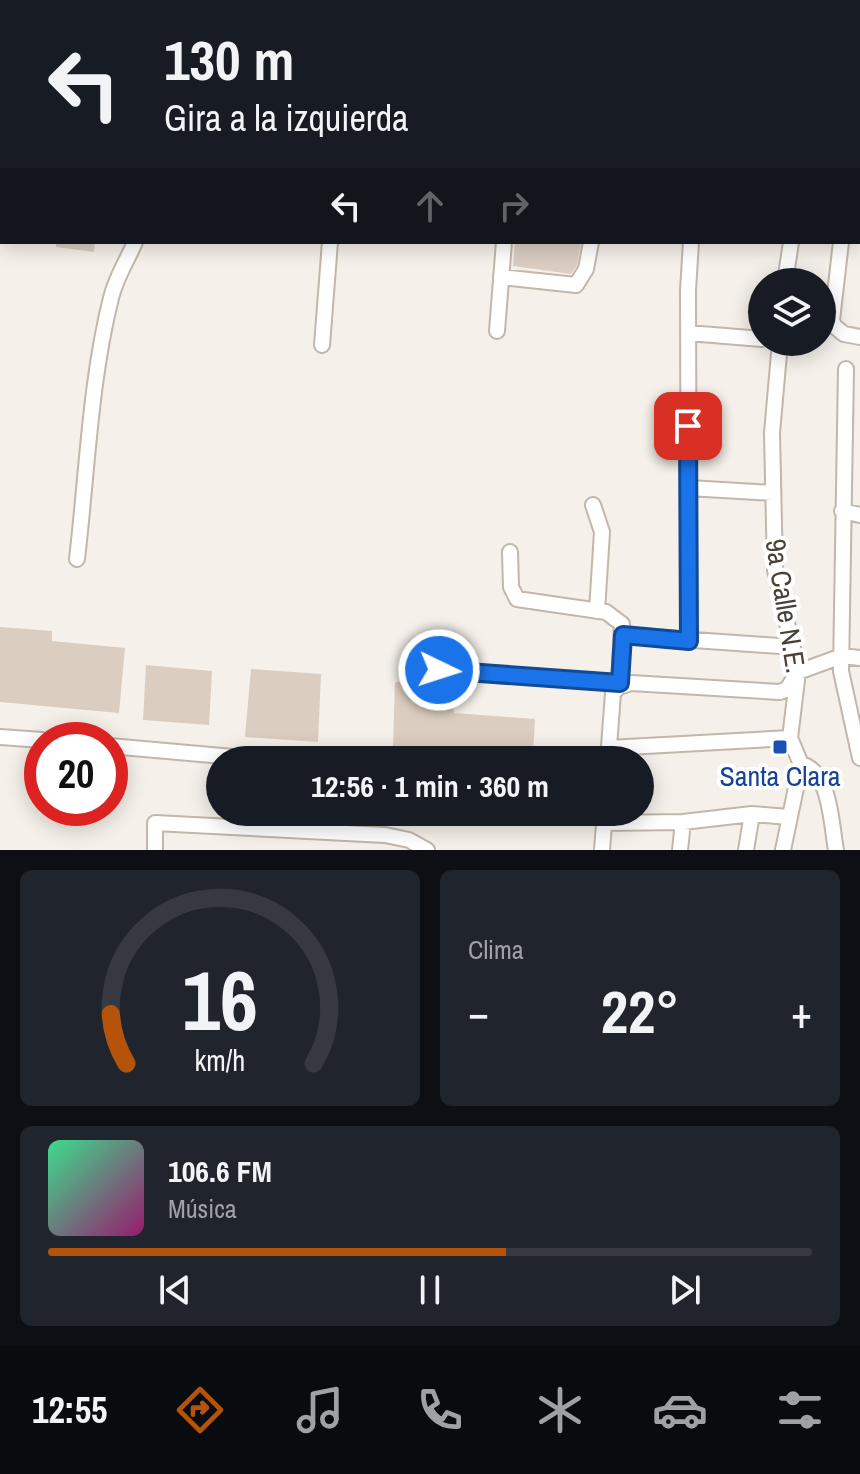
<!DOCTYPE html>
<html lang="es">
<head>
<meta charset="utf-8">
<style>
  :root { --surface:#171b24; --page:#20242c; --text:#f1f3f6; --muted:#9ea1a6; --line:#363941; --accent:#b45309 }
  body { margin:0; font-family:"Archivo Narrow",sans-serif; background:var(--page); color:var(--text); height:100vh; display:flex; flex-direction:column; font-size:30px; white-space:nowrap }
  * { box-sizing:border-box; margin:0 }
  p { font-size:26px; color:var(--muted) }
  .icon { flex:none; width:44px; height:44px; fill:none; stroke:currentColor; stroke-width:2; stroke-linecap:round; stroke-linejoin:round }
  .map { position:relative; height:850px; overflow:hidden }
  .drawer { display:flex; flex-direction:column; gap:20px; padding:20px; background:#0d0f14; flex:1 }
  .drawer>* { flex:none }
  .top-card { position:absolute; left:0px; top:0px; width:860px; height:244px; box-shadow:0 4px 20px #0003; background:#171b24; color:var(--text); overflow:hidden }
  .buttons { position:absolute; left:748px; top:268px; display:grid; gap:16px }
  .buttons a { display:grid; place-items:center; width:88px; height:88px; border-radius:50%; background:var(--surface); box-shadow:0 4px 20px #0003; font-size:40px }
  .speed { position:absolute; left:24px; top:722px; display:flex; gap:16px; font-size:40px; font-weight:700; text-align:center }
  .speed>* { display:grid; place-content:center; width:104px; height:104px; border-radius:50%; background:var(--surface); box-shadow:0 4px 20px #0003; line-height:1 }
  .speed .limit { border:12px solid #d22; background:#fff; color:#111 }
  .pin { position:absolute; display:grid; place-items:center; width:68px; height:68px; color:#fff; margin:-34px; border-radius:16px; box-shadow:0 4px 12px #0006 }
  .me { position:absolute; width:88px; margin:-44px; rotate:94deg; stroke-linejoin:round; filter:drop-shadow(0 0 6px #0008) }
  .turn { display:flex; align-items:center; gap:28px; height:168px; padding:0 32px; font-size:36px }
  .turn .icon { width:104px; height:104px; stroke-width:2.5 }
  .turn b { display:block; font-size:56px; line-height:68px }
  .lanes { display:flex; align-items:center; height:76px; padding:0 32px; background:#0003; justify-content:center; gap:40px; direction:ltr }
  .lanes .off { opacity:.35 }
  .big { font-size:60px; font-weight:700; line-height:1.1 }
  .drawer .widget { flex:1; display:flex; flex-direction:column; justify-content:center; gap:12px; min-width:0; padding:0 28px; border-radius:12px; background:var(--page) }
  .drawer .dial { align-items:center; gap:0 }
  .dial svg { height:208px; overflow:visible; fill:none; stroke:var(--line); stroke-width:7; stroke-linecap:round; text-anchor:middle }
  .dial text { fill:var(--text); stroke:none }
  .song { display:flex; align-items:center; gap:24px }
  .cover { width:96px; height:96px; border-radius:12px; background:linear-gradient(135deg,hsl(150 70% 55%),hsl(320 70% 35%)) }
  .played { height:8px; border-radius:4px; background:linear-gradient(90deg,var(--accent) 60%,var(--line) 60%) }
  .keys { display:flex; justify-content:space-around; direction:ltr }
  .heat { display:flex; justify-content:space-between; align-items:center; font-size:44px; direction:ltr }
  .drawer .tiles { flex:1; display:grid; gap:20px; grid-template-columns:1fr 1fr }
  .widget:last-child { grid-column:span 2 }
  .trip { position:absolute; left:206px; top:746px; width:448px; height:80px; border-radius:40px; background:var(--surface); box-shadow:0 4px 20px #0003; font-weight:700; line-height:80px; text-align:center }
  .tab-bar { display:flex; height:128px; justify-content:space-around; align-items:center; background:#090b0e; color:var(--muted) }
  .tab-bar .icon { width:56px; height:56px }
  .tab-bar .selected { color:var(--accent) }
  .tab-bar b { font-size:36px; color:var(--text) }
  .map>svg:first-child { display:block }
  .building { fill:#dbcdc0 }
  .lines { fill:none; stroke-linecap:round; stroke-linejoin:round }
  .minor-casing { stroke:#c1b7aa; stroke-width:18 }
  .minor { stroke:#fff; stroke-width:14 }
  .route-casing { stroke:#114b97; stroke-width:20 }
  .route { stroke:#1a73e8; stroke-width:14 }
  .transit-dot { fill:#1a4fb4; stroke:#fff; stroke-width:3 }
  .labels { text-anchor:middle; stroke-width:8; stroke-linejoin:round; paint-order:stroke }
  .street-label { font-size:28px; fill:#494036; stroke:#fff }
  .transit-label { font-size:28px; fill:#164399; stroke:#fff }
</style>
</head>
<body>
<div class="map">
<svg width="860" height="850" viewBox="0 0 860 850">
  <rect width="100%" height="100%" fill="#f5f0e9"/>
  <path class="building" d="M56,242H95L94,252L56,247Z
    M515,242H581L577,265L571,274L513,266Z
    M0,627L52,631V641L125,648L119,713L0,702Z
    M146,665L212,671L209,725L143,720Z
    M251,669L321,674L318,742L245,737Z
    M453,681L454,713L535,719L533,754L393,746L395,682Z"/>
  <g class="lines">
    <defs>
      <path id="minor" d="M153,0L169,2
        M32,2V0
        M68,2V0
        M194,2V0
        M326,2V0
        M449,2V0
        M523,2V0
        M595,2L596,0
        M761,2V0
        M806,2V0
        M0,25H2
        M0,67H2
        M0,86H2
        M0,165H2
        M858,178H860
        M858,197H860
        M858,226H860
        M841,242L832,320L834,326L844,334L860,337
        M501,277L576,285L586,269L591,242
        M785,282L791,242
        M497,331L504,242
        M688,333L762,339
        M780,342L772,433L775,570L798,672L790,738L801,764L783,850
        M322,345L330,242
        M846,369L841,671L860,758
        M689,488L773,493
        M593,505L602,532L597,611
        M842,511L860,515
        M510,552L511,587L517,599L606,612L622,624L619,687
        M77,559C87,474 90,381 111,298C116,277 127,261 135,242
        M623,635L793,647
        M689,641L688,290L691,242
        M409,668L620,683
        M798,672L842,656L860,658
        M619,687L631,683L780,692L787,689L798,672
        M0,737L42,740
        M110,746L268,760
        M609,748L790,738
        M608,760L613,693L619,687
        M801,764C831,772 831,824 836,850
        M604,823L683,822L752,814L788,817
        M155,850V823L385,835L409,840L427,850
        M602,850L605,812
        M680,850L683,822
        M746,850L752,814"/>
    </defs>
    <use href="#minor" class="minor-casing"/>
    <use href="#minor" class="minor"/>
  </g>
  <g class="lines">
    <defs>
      <path id="route" d="M439,670L620,683L623,635L689,641L688,426"/>
    </defs>
    <use href="#route" class="route-casing"/>
    <use href="#route" class="route"/>
  </g>
  <rect class="transit-dot" x="772" y="739" width="16" height="16" rx="4"/>
  <g class="labels">
    <g class="street-label">
      <text transform="translate(786 606) rotate(81)" y="10">9a Calle N.E.</text>
    </g>
    <g class="transit-label">
      <text x="780" y="786">Santa Clara</text>
    </g>
  </g>
</svg>
<div class="buttons">
<a><svg class="icon" aria-label="layers" viewBox="0 0 24 24"><path d="M12 4l9 5-9 5-9-5zM3 14l9 5 9-5"/></svg></a>
</div>
<div class="speed"><div class="limit">20</div></div>
<div class="pin" style="left:688px;top:426px;background:#d93025"><svg class="icon" aria-label="arrive" viewBox="0 0 24 24"><path d="M6 21V4h12l-3 4 3 4H6"/></svg></div>
<svg class="me" style="left:439px;top:670px" viewBox="-20 -20 40 40"><circle r="17" fill="#1a73e8" stroke="#fff" stroke-width="3"/><path d="M0-11L8 9 0 5-8 9z" fill="#fff"/></svg>
<div class="trip">12:56 · 1 min · 360 m</div>
<div class="top-card">
<div class="turn"><svg class="icon" aria-label="left" viewBox="0 0 24 24"><path d="M17 20v-9H6M10 6l-5 5 5 5"/></svg><div><b>130 m</b>Gira a la izquierda</div></div>
<div class="lanes"><svg class="icon" aria-label="left" viewBox="0 0 24 24"><path d="M17 20v-9H6M10 6l-5 5 5 5"/></svg><svg class="icon off" aria-label="ahead" viewBox="0 0 24 24"><path d="M12 20V5M6 11l6-6 6 6"/></svg><svg class="icon off" aria-label="right" viewBox="0 0 24 24"><path d="M7 20v-9h11M14 6l5 5-5 5"/></svg></div>
</div>
</div>
<section class="drawer">
<div class="tiles">
<div class="widget dial"><svg viewBox="0 0 100 80">
<path d="M14 69A42 42 0 1 1 86 69"/>
<path d="M14 69A42 42 0 0 1 8 50" stroke="#b45309"/>
<text x="50" y="56" font-size="32" font-weight="700">16</text>
<text x="50" y="72" font-size="11">km/h</text>
</svg></div>
<div class="widget"><p>Clima</p>
<div class="heat"><a>−</a><b class="big">22°</b><a>+</a></div>
</div>
<div class="widget">
<div class="song"><i class="cover"></i><div><b>106.6 FM</b><p>Música</p></div></div>
<div class="played"></div>
<div class="keys"><svg class="icon" aria-label="previous" viewBox="0 0 24 24"><path d="M18 5L8 12l10 7zM5 5v14"/></svg><svg class="icon" aria-label="pause" viewBox="0 0 24 24"><path d="M8 5v14M16 5v14"/></svg><svg class="icon" aria-label="next" viewBox="0 0 24 24"><path d="M6 5l10 7-10 7zM19 5v14"/></svg></div>
</div>
</div>
</section>
<nav class="tab-bar">
<b>12:55</b>
<svg class="icon selected" aria-label="directions" viewBox="0 0 24 24"><path d="M12 3l9 9-9 9-9-9zM9 14v-3h6M13 9l2 2-2 2"/></svg>
<svg class="icon" aria-label="music" viewBox="0 0 24 24"><path d="M9 18V5l10-2v13"/><circle cx="6" cy="18" r="3"/><circle cx="16" cy="16" r="3"/></svg>
<svg class="icon" aria-label="phone" viewBox="0 0 24 24"><path d="M5 4h4l2 5-3 2q2 4 5 5l2-3 5 2v4C11 20 4 13 5 4z"/></svg>
<svg class="icon" aria-label="climate" viewBox="0 0 24 24"><path d="M12 3v18M4 7l16 10M4 17L20 7"/></svg>
<svg class="icon" aria-label="car" viewBox="0 0 24 24"><path d="M5 17H2v-5l4-1 3-4h7l3 4 3 1v5h-3M9 17h6M6 11h13"/><circle cx="7" cy="17" r="2"/><circle cx="17" cy="17" r="2"/></svg>
<svg class="icon" aria-label="filters" viewBox="0 0 24 24"><path d="M4 7h16M4 17h16"/><circle cx="9" cy="7" r="2"/><circle cx="15" cy="17" r="2"/></svg>
</nav>
</body>
</html>
